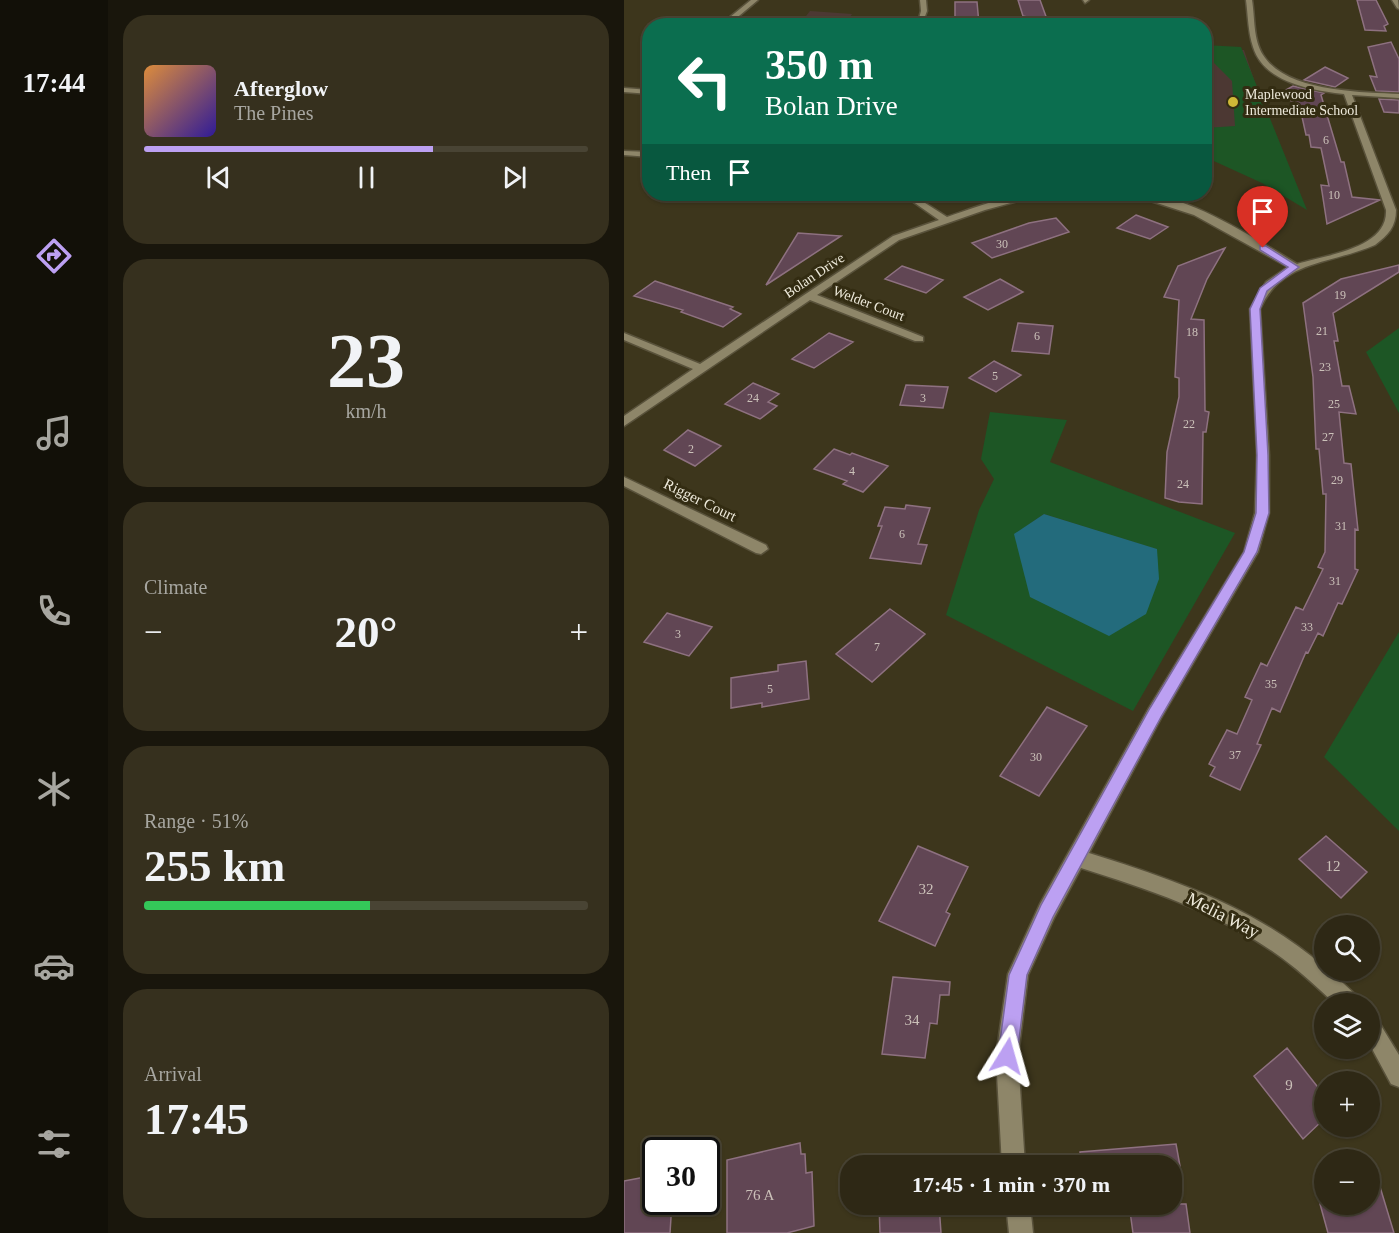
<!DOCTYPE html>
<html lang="en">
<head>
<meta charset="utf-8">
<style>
  :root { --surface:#2e2815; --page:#36301e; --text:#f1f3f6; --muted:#a7a6a0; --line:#494434; --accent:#bca0f2 }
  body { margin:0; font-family:Georgia,serif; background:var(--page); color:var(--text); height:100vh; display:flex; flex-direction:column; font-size:22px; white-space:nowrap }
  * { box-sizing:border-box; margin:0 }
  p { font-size:20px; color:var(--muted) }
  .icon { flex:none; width:33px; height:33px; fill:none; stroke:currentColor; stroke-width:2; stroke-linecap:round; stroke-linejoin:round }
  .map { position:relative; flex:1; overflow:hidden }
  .sheet { display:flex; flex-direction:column; gap:15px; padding:15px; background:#19160c; width:516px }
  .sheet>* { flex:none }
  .banner { position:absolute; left:18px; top:18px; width:570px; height:183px; border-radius:24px; box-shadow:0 2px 4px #0004,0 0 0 2px var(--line); background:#0b6e4f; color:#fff; overflow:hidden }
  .buttons { position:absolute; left:690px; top:915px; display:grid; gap:12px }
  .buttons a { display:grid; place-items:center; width:66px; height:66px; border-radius:50%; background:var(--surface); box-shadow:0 2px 4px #0004,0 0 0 2px var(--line); font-size:30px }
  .speed { position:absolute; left:18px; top:1137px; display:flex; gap:12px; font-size:30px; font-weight:700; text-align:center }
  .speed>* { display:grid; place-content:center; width:78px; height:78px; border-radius:50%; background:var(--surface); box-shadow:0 2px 4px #0004,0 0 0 2px var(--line); line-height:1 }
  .speed .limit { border:3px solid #111; border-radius:9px; background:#fff; color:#111 }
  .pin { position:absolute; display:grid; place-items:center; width:51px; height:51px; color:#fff; margin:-62px -26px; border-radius:50% 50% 50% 0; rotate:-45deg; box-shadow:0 0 6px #0007 }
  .pin .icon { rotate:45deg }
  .me { position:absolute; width:66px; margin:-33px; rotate:8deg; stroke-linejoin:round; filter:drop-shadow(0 0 4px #0008) }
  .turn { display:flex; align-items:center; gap:21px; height:126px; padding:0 24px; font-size:27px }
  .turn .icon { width:78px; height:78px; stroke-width:2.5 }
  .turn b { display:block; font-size:42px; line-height:51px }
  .then { display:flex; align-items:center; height:57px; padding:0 24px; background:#0003; gap:12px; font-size:22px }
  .big { font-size:45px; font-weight:800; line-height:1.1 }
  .sheet .tile { flex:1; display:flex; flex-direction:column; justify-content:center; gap:9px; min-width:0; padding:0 21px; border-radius:24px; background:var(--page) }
  .sheet .dial { align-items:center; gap:0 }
  .dial b { font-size:78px; line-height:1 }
  .song { display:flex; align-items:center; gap:18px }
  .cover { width:72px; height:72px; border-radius:9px; background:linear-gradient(135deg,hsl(30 70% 55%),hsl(250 70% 35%)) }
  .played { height:6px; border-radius:3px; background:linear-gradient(90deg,var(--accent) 65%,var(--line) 65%) }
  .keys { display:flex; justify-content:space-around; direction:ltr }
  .heat { display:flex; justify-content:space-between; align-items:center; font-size:33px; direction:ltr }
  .charge { height:9px; border-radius:4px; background:linear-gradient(90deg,#34c759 51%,var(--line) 0) }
  .trip { position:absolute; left:216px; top:1155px; width:342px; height:60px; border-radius:24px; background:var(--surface); box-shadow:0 2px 4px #0004,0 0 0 2px var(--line); font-weight:800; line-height:60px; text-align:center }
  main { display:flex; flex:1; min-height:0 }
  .menu { display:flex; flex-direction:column; width:108px; justify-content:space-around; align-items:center; background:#121008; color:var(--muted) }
  .menu .icon { width:42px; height:42px }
  .menu .active { color:var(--accent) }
  .menu b { font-size:27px; color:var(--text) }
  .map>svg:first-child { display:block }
  .education { fill:#4c3833 }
  .green { fill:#1d5625; fill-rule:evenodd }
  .water { fill:#236b7c }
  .building { fill:#614654; stroke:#8e7180; stroke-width:1.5 }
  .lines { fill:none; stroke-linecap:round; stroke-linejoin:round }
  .street-casing { stroke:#59523b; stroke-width:3 }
  .street { fill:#8e8669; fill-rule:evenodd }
  .route { fill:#bca0f2; stroke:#7a689d; stroke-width:1.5 }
  .poi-dot { fill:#cfb837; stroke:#332c12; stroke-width:2 }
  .labels { text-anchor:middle; stroke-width:6; stroke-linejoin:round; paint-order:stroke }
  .number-label { font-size:12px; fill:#cbc1b9 }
  .far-poi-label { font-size:14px; fill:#eeeadb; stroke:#332c12; text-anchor:start }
  .far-street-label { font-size:14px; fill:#eeeadb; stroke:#332c12 }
  .street-label { font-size:15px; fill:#eeeadb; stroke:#332c12 }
  .near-number-label { font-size:15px; fill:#cbc1b9 }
  .near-street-label { font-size:18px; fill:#eeeadb; stroke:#332c12 }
</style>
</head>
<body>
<main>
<nav class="menu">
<b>17:44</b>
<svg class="icon active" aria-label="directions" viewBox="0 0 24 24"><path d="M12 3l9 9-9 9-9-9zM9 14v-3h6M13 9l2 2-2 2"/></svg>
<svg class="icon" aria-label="music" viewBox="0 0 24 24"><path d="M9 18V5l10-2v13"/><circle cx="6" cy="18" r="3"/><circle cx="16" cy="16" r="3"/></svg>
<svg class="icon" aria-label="phone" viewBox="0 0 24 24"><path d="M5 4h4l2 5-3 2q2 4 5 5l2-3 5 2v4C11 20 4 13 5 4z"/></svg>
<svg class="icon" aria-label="climate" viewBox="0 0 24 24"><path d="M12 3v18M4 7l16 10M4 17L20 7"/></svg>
<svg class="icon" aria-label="car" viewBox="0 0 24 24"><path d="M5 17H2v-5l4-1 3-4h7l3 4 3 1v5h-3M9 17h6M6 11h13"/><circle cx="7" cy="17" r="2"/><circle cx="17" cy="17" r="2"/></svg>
<svg class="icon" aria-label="filters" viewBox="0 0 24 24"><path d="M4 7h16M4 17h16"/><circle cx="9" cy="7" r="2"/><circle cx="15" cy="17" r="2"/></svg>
</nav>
<section class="sheet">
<div class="tile">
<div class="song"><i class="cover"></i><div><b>Afterglow</b><p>The Pines</p></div></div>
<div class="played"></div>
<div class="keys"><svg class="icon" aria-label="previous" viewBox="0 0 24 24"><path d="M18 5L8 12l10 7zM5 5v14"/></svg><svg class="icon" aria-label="pause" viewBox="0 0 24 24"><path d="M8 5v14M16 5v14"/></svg><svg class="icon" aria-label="next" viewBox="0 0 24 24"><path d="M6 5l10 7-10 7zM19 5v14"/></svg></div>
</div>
<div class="tile dial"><b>23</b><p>km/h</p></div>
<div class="tile"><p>Climate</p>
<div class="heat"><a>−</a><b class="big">20°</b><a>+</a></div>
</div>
<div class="tile"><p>Range · 51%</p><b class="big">255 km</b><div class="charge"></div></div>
<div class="tile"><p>Arrival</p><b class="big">17:45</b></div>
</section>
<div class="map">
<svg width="775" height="1233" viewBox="0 0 775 1233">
  <rect width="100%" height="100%" fill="#3d361c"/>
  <path class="education" d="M186,11L228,14L222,23L258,25H175Z
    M580,47L620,50L653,148L581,154Z"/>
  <path class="green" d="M580,45L617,47L683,210L638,183L581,157V128L611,126L608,81L581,54Z
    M775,328V413L742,352Z
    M366,412L443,420L426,462L611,533L509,711L322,615L355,510L370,479L357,459ZM420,514L532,549L397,554L391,534Z
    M775,632V831L700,757Z"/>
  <path class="water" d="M420,514L533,549L535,579L522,614L485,636L406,597L390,534Z"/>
  <path class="building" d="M394,0H416L424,22L399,16Z
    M733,0H752L764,24L760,26L762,31L741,30Z
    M331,2H353L355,24L331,23Z
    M767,42L775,59V92L752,91L746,76L753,77L744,47Z
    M701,67L724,78L711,87L680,80Z
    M669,86L700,93L697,95L717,162H720L728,197L756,200L703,224L697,185L705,186L697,148L687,147L685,135H682L675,103L651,96Z
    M755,99L775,100V113L760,112Z
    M512,215L544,227L526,239L493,228Z
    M432,218L445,232L368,258L348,243L405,223Z
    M174,233L217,236L142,285Z
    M601,248L583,279L567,319L580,320L581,411L585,412L582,432H579L578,504L555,502L541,498L543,452L555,397V378L551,377L555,300L540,297L554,266Z
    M775,265V272L709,313L714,341H710L718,386H725L732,414L715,412L720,463L727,464L734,530L731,529V569L734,570L718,604L714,603L699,636L694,633L684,653L682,652L656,712L648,708L633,744L637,745L616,790L586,776L591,767L585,764L603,730L613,734L628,700L621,697L637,663L643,666L672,607L679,610L699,569L694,567L701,552L702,494H699L695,449H692L689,377L679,303L717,279Z
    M278,266L319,280L302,293L261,279Z
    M376,279L399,292L364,310L340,297Z
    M31,281L109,307L106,309L117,314L99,327L57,312L59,310L10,296Z
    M394,323L429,326L425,354L388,351Z
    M205,333L229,342L190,368L168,359Z
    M370,361L397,375L372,392L345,378Z
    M129,383L155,394L144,402L153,406L136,419L101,404Z
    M282,385L324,387L319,408L276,405Z
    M64,430L97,446L71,466L40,450Z
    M210,449L226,455L228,453L264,466L239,492L219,484L223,481L190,469Z
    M282,505L306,508L294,544L303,545L297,564L246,558L258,526H254L261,507L281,509Z
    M266,609L301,634L248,682L212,654Z
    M43,613L88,627L65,656L20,642Z
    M182,661L185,699L138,707V703L107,708V678L154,671V665Z
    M423,707L463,726L415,796L376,776Z
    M702,836L743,872L717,898L675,859Z
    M294,846L344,867L322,912L326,914L311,946L255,921Z
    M269,977L326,982L325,995H316L313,1024L306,1023L301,1058L258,1054Z
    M663,1048L700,1095V1119L679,1139L630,1076Z
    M176,1143L177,1154H181L182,1173L188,1172L190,1226L163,1233H103V1160Z
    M552,1144L556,1166H457L456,1152Z
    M750,1167L770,1233H704L696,1204H746V1168Z
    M32,1175V1202H48L46,1233H0V1181Z
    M255,1204H315L317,1233H256Z
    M505,1204H562L566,1233H509Z"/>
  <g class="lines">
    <defs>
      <path id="street" d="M127,0H134L103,26H95Z
        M296,0H302L303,11L298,24L293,26L297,11Z
        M459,0H465L461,3Z
        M622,0H628C631,18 629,39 639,55C662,92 737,92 775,94V98L728,95L772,210C772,227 764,235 751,245C708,264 657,260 636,309L645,455V513L634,552L537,718L465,853C548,879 633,908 700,967V970H705L734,997L737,1004H711C694,988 677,972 658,958C598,914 527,890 457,868L430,918L404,975L394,1056L401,1166H378L372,1056L384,974L416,904L525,708L620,552L631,513L633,455L626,309L642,282L664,267L570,215L505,194C555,188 630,238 673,264C701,255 764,249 762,210L720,94C688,90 640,83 629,47C624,32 624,15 622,0Z
        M768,0H774L775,9L773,8Z
        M0,88L26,90V94L0,92Z
        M0,151L26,152V157L0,155Z
        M278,194H287L323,217C350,208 392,191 420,194L361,210L275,240L193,295L299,337V341H291L186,300L0,426V416L69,369L0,340V333L76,364L269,236L315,220Z
        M0,477L142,545L144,549L137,554L132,553L0,486Z
        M746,1016L753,1019L775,1055V1087L767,1084L746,1045Z
        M382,1204H406L409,1233H385Z"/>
    </defs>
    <use href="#street" class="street-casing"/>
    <use href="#street" class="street"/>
  </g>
  <path class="route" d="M636,246H642L675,267L643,291L636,309L644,455L645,513L633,552L537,717L429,917L403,975L393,1056L390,1063L383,1066L377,1063L374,1056L385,975L417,905L526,708L620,552L632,513L633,455L626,309L636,288L664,267L636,250Z"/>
  <circle class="poi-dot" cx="609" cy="102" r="6"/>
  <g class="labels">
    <g class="number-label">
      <text x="702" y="144">6</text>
      <text x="710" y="199">10</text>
      <text x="378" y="248">30</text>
      <text x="716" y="299">19</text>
      <text x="698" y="335">21</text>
      <text x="568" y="336">18</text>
      <text x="413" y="340">6</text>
      <text x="701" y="371">23</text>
      <text x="371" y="380">5</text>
      <text x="129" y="402">24</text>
      <text x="299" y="402">3</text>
      <text x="710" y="408">25</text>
      <text x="565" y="428">22</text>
      <text x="704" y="441">27</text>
      <text x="67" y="453">2</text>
      <text x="228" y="475">4</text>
      <text x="713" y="484">29</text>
      <text x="559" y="488">24</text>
      <text x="717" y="530">31</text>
      <text x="278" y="538">6</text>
      <text x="711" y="585">31</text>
      <text x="683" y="631">33</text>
      <text x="54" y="638">3</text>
      <text x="253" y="651">7</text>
      <text x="647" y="688">35</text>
      <text x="146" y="693">5</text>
      <text x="611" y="759">37</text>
      <text x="412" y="761">30</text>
    </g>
    <g class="far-poi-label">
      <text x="621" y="99">Maplewood<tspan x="621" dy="16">Intermediate School</tspan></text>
    </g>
    <g class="far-street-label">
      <text transform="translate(190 275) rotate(-34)" y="5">Bolan Drive</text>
      <text transform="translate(245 303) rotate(21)" y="5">Welder Court</text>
    </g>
    <g class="street-label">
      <text transform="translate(76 500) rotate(26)" y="5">Rigger Court</text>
    </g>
    <g class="near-number-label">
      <text x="709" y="871">12</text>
      <text x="302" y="894">32</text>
      <text x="288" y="1025">34</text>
      <text x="665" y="1090">9</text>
      <text x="136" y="1200">76 A</text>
    </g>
    <g class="near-street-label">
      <text transform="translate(599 915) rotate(27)" y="6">Melia Way</text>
    </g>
  </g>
</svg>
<div class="buttons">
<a><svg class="icon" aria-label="search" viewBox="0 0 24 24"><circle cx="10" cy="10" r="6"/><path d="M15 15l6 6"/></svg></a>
<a><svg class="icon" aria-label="layers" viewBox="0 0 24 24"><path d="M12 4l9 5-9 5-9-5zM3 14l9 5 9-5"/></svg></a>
<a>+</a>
<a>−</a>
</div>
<div class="speed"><div class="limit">30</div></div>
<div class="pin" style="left:639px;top:248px;background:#d93025"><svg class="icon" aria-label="arrive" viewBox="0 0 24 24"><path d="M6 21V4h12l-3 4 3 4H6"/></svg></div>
<svg class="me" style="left:383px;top:1056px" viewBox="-20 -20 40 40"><path d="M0-17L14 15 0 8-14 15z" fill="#bca0f2" stroke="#fff" stroke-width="4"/></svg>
<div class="trip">17:45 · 1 min · 370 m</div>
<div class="banner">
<div class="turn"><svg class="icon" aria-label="left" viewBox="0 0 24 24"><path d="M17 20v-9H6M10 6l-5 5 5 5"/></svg><div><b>350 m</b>Bolan Drive</div></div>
<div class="then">Then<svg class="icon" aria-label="arrive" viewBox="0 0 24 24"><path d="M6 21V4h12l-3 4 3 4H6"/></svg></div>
</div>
</div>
</main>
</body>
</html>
